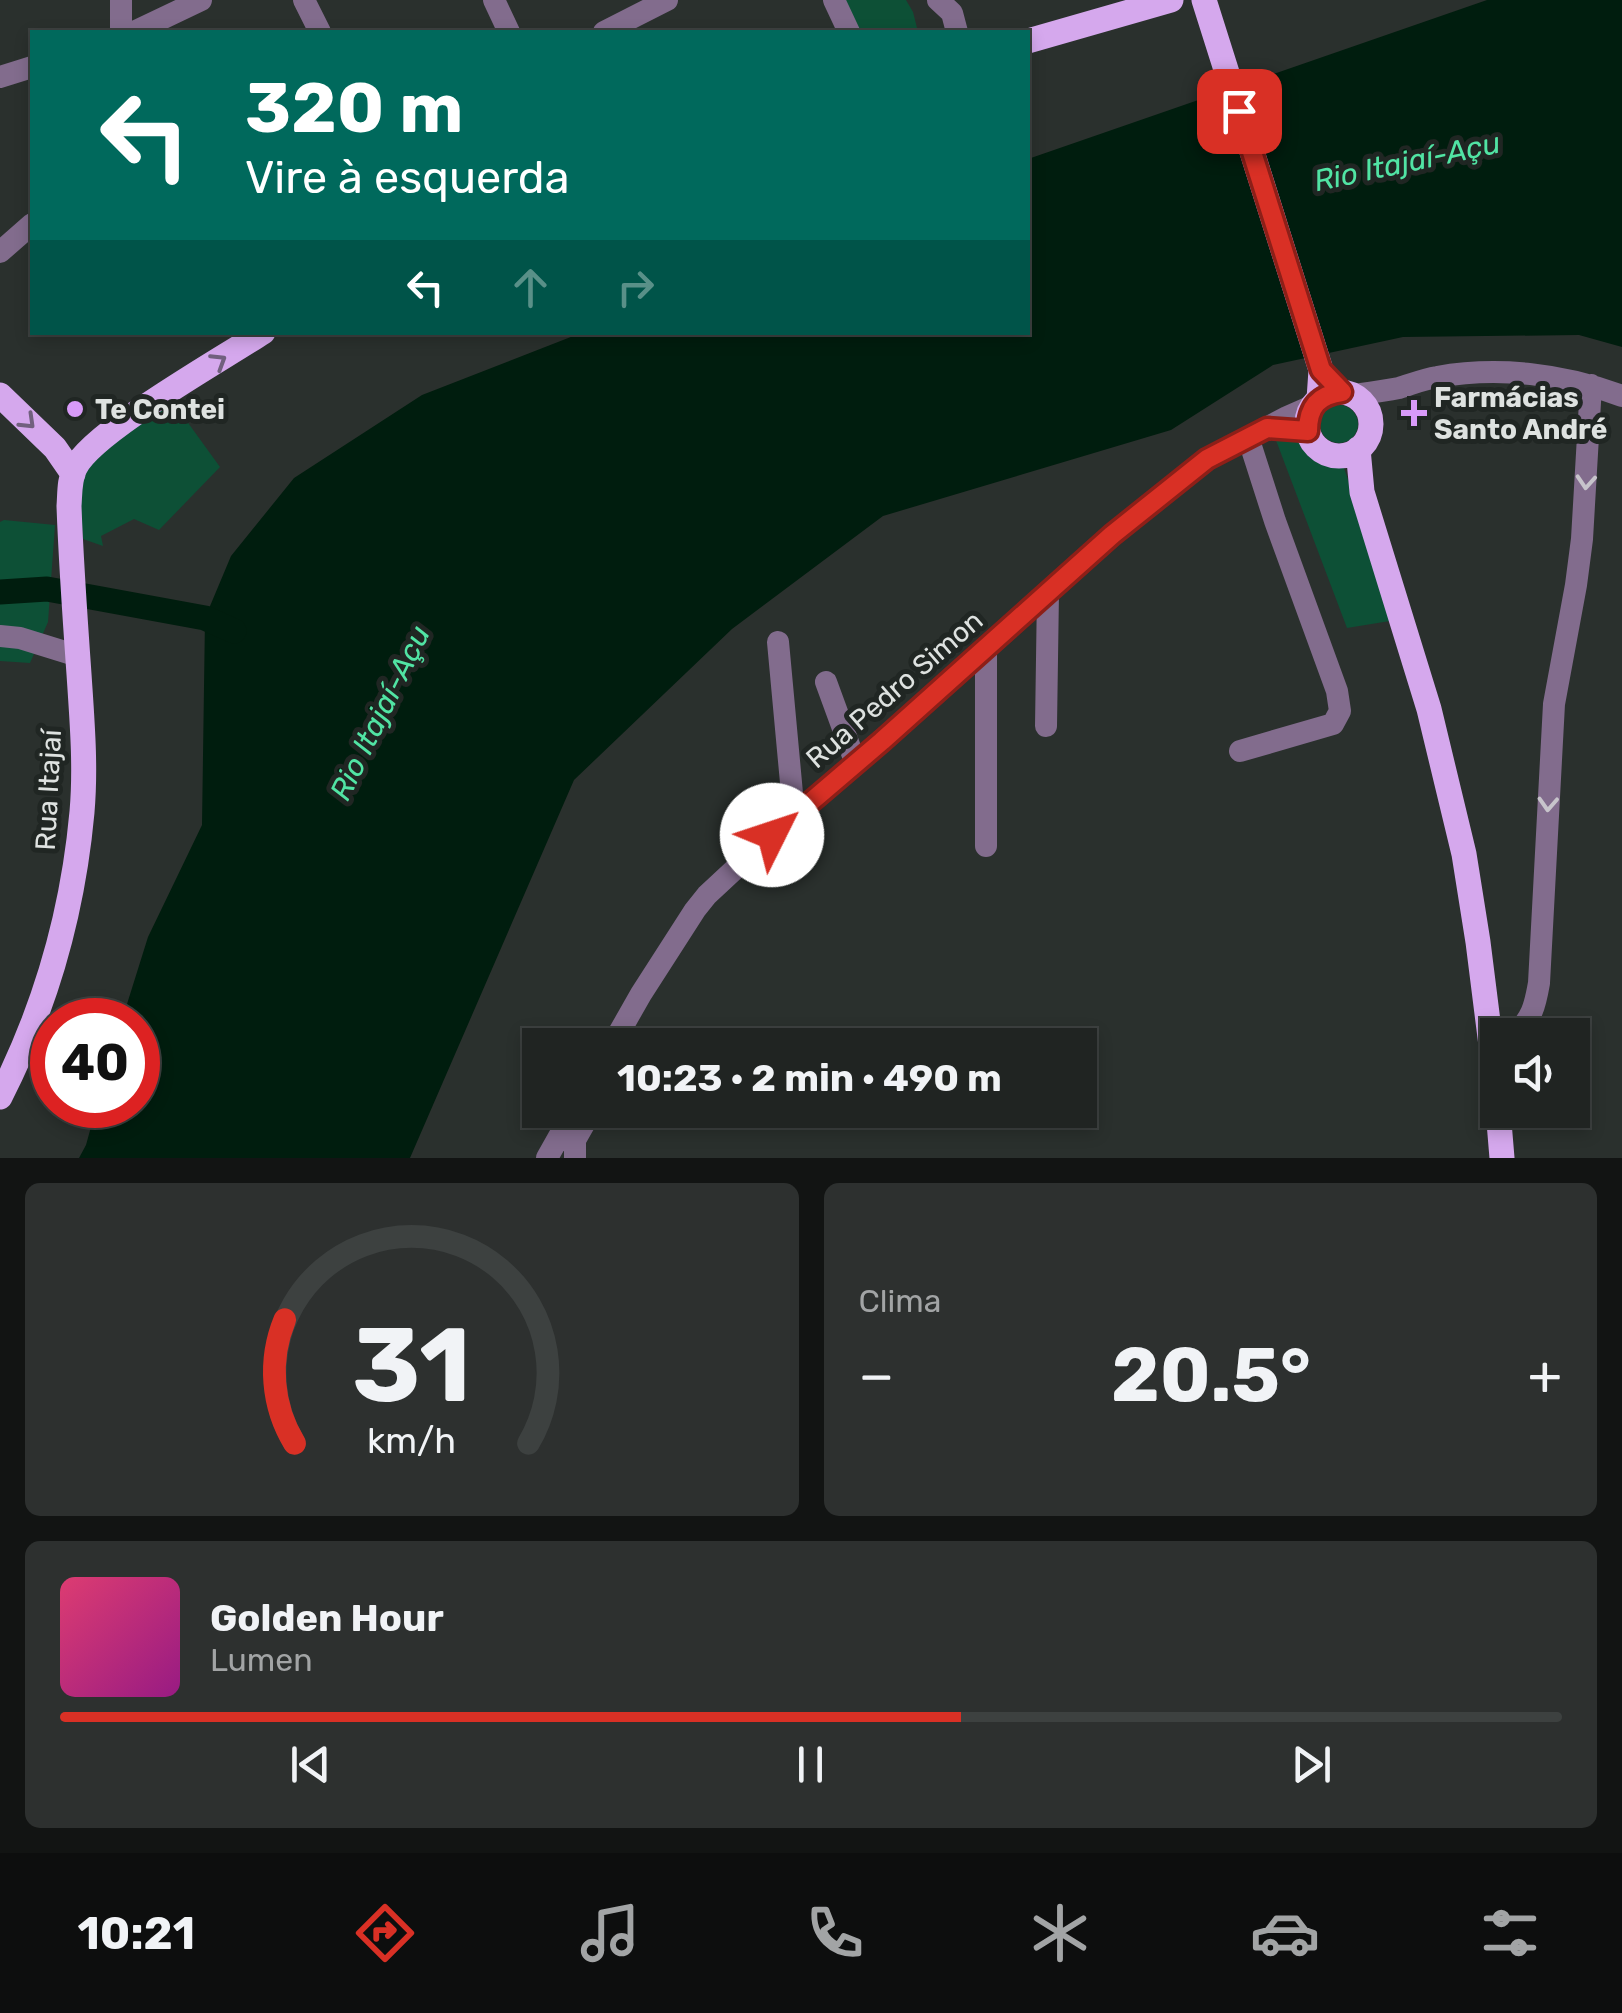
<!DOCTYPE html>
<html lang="pt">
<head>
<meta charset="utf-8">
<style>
  :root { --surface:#202422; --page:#2d302f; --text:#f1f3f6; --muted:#a2a4a5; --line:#3d4140; --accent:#d93025 }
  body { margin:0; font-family:Rubik,sans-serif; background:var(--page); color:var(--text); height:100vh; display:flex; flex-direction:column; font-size:38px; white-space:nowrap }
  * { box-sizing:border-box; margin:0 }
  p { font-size:32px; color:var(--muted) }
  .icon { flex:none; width:55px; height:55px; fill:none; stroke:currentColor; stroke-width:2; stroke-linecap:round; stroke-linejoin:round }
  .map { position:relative; height:1158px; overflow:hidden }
  .details { display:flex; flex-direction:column; gap:25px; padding:25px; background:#121413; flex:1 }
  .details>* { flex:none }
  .guide { position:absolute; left:30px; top:30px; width:1000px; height:305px; border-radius:0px; box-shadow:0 5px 15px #0003,0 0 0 2px var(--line); background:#00695c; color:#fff; overflow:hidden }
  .buttons { position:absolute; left:1480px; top:1018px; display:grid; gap:20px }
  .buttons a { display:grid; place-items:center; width:110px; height:110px; border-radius:0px; background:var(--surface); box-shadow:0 5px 15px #0003,0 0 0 2px var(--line); font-size:50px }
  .speed { position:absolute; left:30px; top:998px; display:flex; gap:20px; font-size:50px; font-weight:700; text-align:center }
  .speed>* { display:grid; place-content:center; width:130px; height:130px; border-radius:50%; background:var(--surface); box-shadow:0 5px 15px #0003,0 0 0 2px var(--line); line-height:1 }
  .speed .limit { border:15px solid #d22; background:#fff; color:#111 }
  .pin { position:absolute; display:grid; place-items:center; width:85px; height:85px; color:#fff; margin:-42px; border-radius:20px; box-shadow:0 5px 15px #0006 }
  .me { position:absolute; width:110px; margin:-55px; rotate:49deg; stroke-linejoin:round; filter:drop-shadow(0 0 8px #0008) }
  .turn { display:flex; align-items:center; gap:35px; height:210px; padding:0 50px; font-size:45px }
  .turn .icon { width:130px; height:130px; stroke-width:2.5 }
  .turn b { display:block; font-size:70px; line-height:85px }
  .lanes { display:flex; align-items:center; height:95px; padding:0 50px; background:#0003; justify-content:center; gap:50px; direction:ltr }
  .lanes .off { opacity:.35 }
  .big { font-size:75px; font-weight:700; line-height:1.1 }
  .details .tile { flex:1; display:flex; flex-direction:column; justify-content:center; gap:15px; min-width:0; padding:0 35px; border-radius:15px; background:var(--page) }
  .details .dial { align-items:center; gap:0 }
  .dial svg { height:260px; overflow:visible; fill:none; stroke:var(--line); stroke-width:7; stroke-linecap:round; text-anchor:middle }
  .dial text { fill:var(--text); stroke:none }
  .song { display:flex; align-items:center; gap:30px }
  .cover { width:120px; height:120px; border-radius:15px; background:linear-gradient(135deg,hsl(340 70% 55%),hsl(310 70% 35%)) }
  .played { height:10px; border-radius:5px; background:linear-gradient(90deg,var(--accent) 60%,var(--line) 60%) }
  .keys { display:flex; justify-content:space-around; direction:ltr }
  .heat { display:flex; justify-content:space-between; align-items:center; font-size:55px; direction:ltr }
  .details .tiles { flex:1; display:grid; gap:25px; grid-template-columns:1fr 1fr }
  .tile:last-child { grid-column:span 2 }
  .trip { position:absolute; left:522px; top:1028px; width:575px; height:100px; border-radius:0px; background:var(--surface); box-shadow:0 5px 15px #0003,0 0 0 2px var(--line); font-weight:700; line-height:100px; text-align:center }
  .dock { display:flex; height:160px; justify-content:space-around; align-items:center; background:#0d0e0e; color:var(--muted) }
  .dock .icon { width:70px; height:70px }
  .dock .active { color:var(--accent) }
  .dock b { font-size:45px; color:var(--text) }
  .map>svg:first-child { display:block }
  .green { fill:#0d5036 }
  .water { fill:#001d0e }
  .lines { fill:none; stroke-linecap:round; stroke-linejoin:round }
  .river { stroke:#001d0e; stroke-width:25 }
  .minor { stroke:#826c8d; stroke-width:22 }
  .major { stroke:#d5a8ed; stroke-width:25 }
  .oneway { stroke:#71607e }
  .oneway2 { stroke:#c7c4cb }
  .route-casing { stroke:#8d1f18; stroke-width:25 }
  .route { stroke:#d93025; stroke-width:18 }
  .poi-dot { fill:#d89af8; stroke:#202623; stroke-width:4 }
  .labels { text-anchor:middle; stroke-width:10; stroke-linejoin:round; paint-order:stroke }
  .poi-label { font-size:28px; font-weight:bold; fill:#dee2e0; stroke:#202623; text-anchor:start }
  .street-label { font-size:28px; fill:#dee2e0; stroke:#202623 }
  .water-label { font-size:30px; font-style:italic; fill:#51e4a4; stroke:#202623 }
</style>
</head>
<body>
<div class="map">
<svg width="1622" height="1158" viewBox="0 0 1622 1158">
  <rect width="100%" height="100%" fill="#2a302d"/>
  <path class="green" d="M845,0H906L913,12L918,32H858Z
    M173,402L220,467L159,530L134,519L101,536L103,546L83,539C81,513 75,476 94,456Z
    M1320 424a19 19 0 1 1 38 0a19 19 0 1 1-38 0Z
    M1301,430L1324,461L1344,468L1396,620L1347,628L1274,435Z
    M4,520L55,525L48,622L30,663L0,661V522Z"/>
  <path class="water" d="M1487,0H1622V347L1579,335L1403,337L1273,365L1171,430L883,516L732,629L574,780L410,1158H79L86,1145L97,1105H138V1020H122L148,937L202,825L205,618L231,556L294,478L422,395L581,333L1028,332V159Z"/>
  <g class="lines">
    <path class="river" d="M0,592L47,589L205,618L234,631"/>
    <path class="minor" d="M304,0L320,32
      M494,0L509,32
      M834,0L849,32
      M938,0L952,13L957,32
      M121,32V0
      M134,32L201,0
      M604,32L667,0
      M0,77L32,67
      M0,252L32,224
      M1353,395C1368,393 1384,391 1399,388C1412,384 1424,379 1437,377C1499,366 1564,374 1622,396
      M1270,428L1308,431
      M0,636L20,638L78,656
      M778,642L794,815
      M826,682L856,764
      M1046,726L1048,592
      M1240,751L1333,724L1340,711L1337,691L1275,521L1248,437
      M986,846V649
      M1515,1035C1532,1018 1535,1006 1539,983L1554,704L1576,585L1582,539L1591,385
      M612,1045L641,994L695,910L707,895L750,855L986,649L1112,535L1207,459L1287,417L1312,406
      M547,1158L574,1110
      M575,1158V1140L592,1110"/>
    <path class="major" d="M1204,0L1321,370L1319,399
      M1028,41L1171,0
      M1307 424a32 32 0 1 1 64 0a32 32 0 1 1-64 0Z
      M0,395L55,448L73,474
      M1358,449L1362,492L1429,709L1464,854L1478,942L1498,1101
      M0,1097C45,1009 73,911 82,812C86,766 82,720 79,674C75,618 71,562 69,506C70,494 69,480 75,468C92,432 224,358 263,332
      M1498,1110L1502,1158"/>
  </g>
  <defs><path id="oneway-chevron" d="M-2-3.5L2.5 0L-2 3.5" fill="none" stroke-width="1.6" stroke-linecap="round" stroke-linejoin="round" transform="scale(2.5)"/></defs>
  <g class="oneway">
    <use href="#oneway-chevron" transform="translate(219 361) rotate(-32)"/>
    <use href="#oneway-chevron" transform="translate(28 422) rotate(44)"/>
  </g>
  <g class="oneway2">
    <use href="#oneway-chevron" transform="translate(1586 482) rotate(94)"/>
    <use href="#oneway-chevron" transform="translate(1548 804) rotate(93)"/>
  </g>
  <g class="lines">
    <defs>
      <path id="route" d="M772,835L882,741L1112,535L1207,459L1267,428L1308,431C1308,406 1319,395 1342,392L1321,370L1239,111"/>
    </defs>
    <use href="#route" class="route-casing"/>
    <use href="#route" class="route"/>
  </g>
  <g class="poi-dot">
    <circle cx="75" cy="409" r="10"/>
    <path d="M1409 398h10v10h10v10h-10v10h-10v-10h-10v-10h10z"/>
  </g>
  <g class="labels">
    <g class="poi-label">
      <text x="1434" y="407">Farmácias<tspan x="1434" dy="32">Santo André</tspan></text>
      <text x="95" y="419">Te Contei</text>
    </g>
    <g class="street-label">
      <text transform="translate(894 689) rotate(-41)" y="10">Rua Pedro Simon</text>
      <text transform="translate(48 790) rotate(-87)" y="10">Rua Itajaí</text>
    </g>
    <g class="water-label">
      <text transform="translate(1407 162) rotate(-12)" y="10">Rio Itajaí-Açu</text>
      <text transform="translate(380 713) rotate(-64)" y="10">Rio Itajaí-Açu</text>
    </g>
  </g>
</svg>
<div class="buttons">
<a><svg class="icon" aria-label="sound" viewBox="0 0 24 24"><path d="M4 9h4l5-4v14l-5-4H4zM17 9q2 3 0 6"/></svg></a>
</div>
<div class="speed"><div class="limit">40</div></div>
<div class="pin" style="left:1239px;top:111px;background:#d93025"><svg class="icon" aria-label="arrive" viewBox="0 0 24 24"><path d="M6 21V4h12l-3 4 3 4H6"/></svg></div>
<svg class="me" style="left:772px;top:835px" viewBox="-20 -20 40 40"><circle r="19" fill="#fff"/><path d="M0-13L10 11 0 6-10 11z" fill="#d93025"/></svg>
<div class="trip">10:23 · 2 min · 490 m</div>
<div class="guide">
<div class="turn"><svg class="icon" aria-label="left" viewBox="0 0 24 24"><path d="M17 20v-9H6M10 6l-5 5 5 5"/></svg><div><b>320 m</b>Vire à esquerda</div></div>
<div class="lanes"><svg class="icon" aria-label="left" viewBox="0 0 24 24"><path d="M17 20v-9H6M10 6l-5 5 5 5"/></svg><svg class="icon off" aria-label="ahead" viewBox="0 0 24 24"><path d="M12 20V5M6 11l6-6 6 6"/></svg><svg class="icon off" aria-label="right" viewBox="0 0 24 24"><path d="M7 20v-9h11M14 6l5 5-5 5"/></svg></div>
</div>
</div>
<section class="details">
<div class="tiles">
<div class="tile dial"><svg viewBox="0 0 100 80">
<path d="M14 69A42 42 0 1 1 86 69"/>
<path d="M14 69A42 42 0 0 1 11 31" stroke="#d93025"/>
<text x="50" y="56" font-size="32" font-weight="700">31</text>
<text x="50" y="72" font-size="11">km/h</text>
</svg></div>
<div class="tile"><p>Clima</p>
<div class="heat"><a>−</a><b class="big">20.5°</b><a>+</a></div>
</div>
<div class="tile">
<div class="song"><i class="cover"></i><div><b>Golden Hour</b><p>Lumen</p></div></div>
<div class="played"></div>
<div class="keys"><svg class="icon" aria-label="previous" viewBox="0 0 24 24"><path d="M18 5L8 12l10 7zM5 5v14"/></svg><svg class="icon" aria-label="pause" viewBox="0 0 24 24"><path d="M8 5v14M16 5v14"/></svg><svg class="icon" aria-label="next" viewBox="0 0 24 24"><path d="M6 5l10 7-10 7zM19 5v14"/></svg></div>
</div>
</div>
</section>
<nav class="dock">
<b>10:21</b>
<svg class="icon active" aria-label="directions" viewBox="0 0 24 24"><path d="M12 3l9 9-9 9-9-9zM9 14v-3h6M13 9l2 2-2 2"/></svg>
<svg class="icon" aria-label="music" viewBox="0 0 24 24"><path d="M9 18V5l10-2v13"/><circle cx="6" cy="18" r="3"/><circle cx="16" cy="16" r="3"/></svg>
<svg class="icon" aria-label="phone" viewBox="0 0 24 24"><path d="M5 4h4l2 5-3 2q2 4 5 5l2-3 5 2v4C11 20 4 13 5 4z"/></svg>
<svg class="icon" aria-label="climate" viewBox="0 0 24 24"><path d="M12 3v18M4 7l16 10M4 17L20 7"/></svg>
<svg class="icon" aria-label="car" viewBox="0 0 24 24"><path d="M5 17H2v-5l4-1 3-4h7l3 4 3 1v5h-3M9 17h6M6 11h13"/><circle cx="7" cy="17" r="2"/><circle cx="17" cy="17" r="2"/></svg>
<svg class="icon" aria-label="filters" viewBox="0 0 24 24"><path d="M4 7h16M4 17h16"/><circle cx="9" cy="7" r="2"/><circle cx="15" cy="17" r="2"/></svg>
</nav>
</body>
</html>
